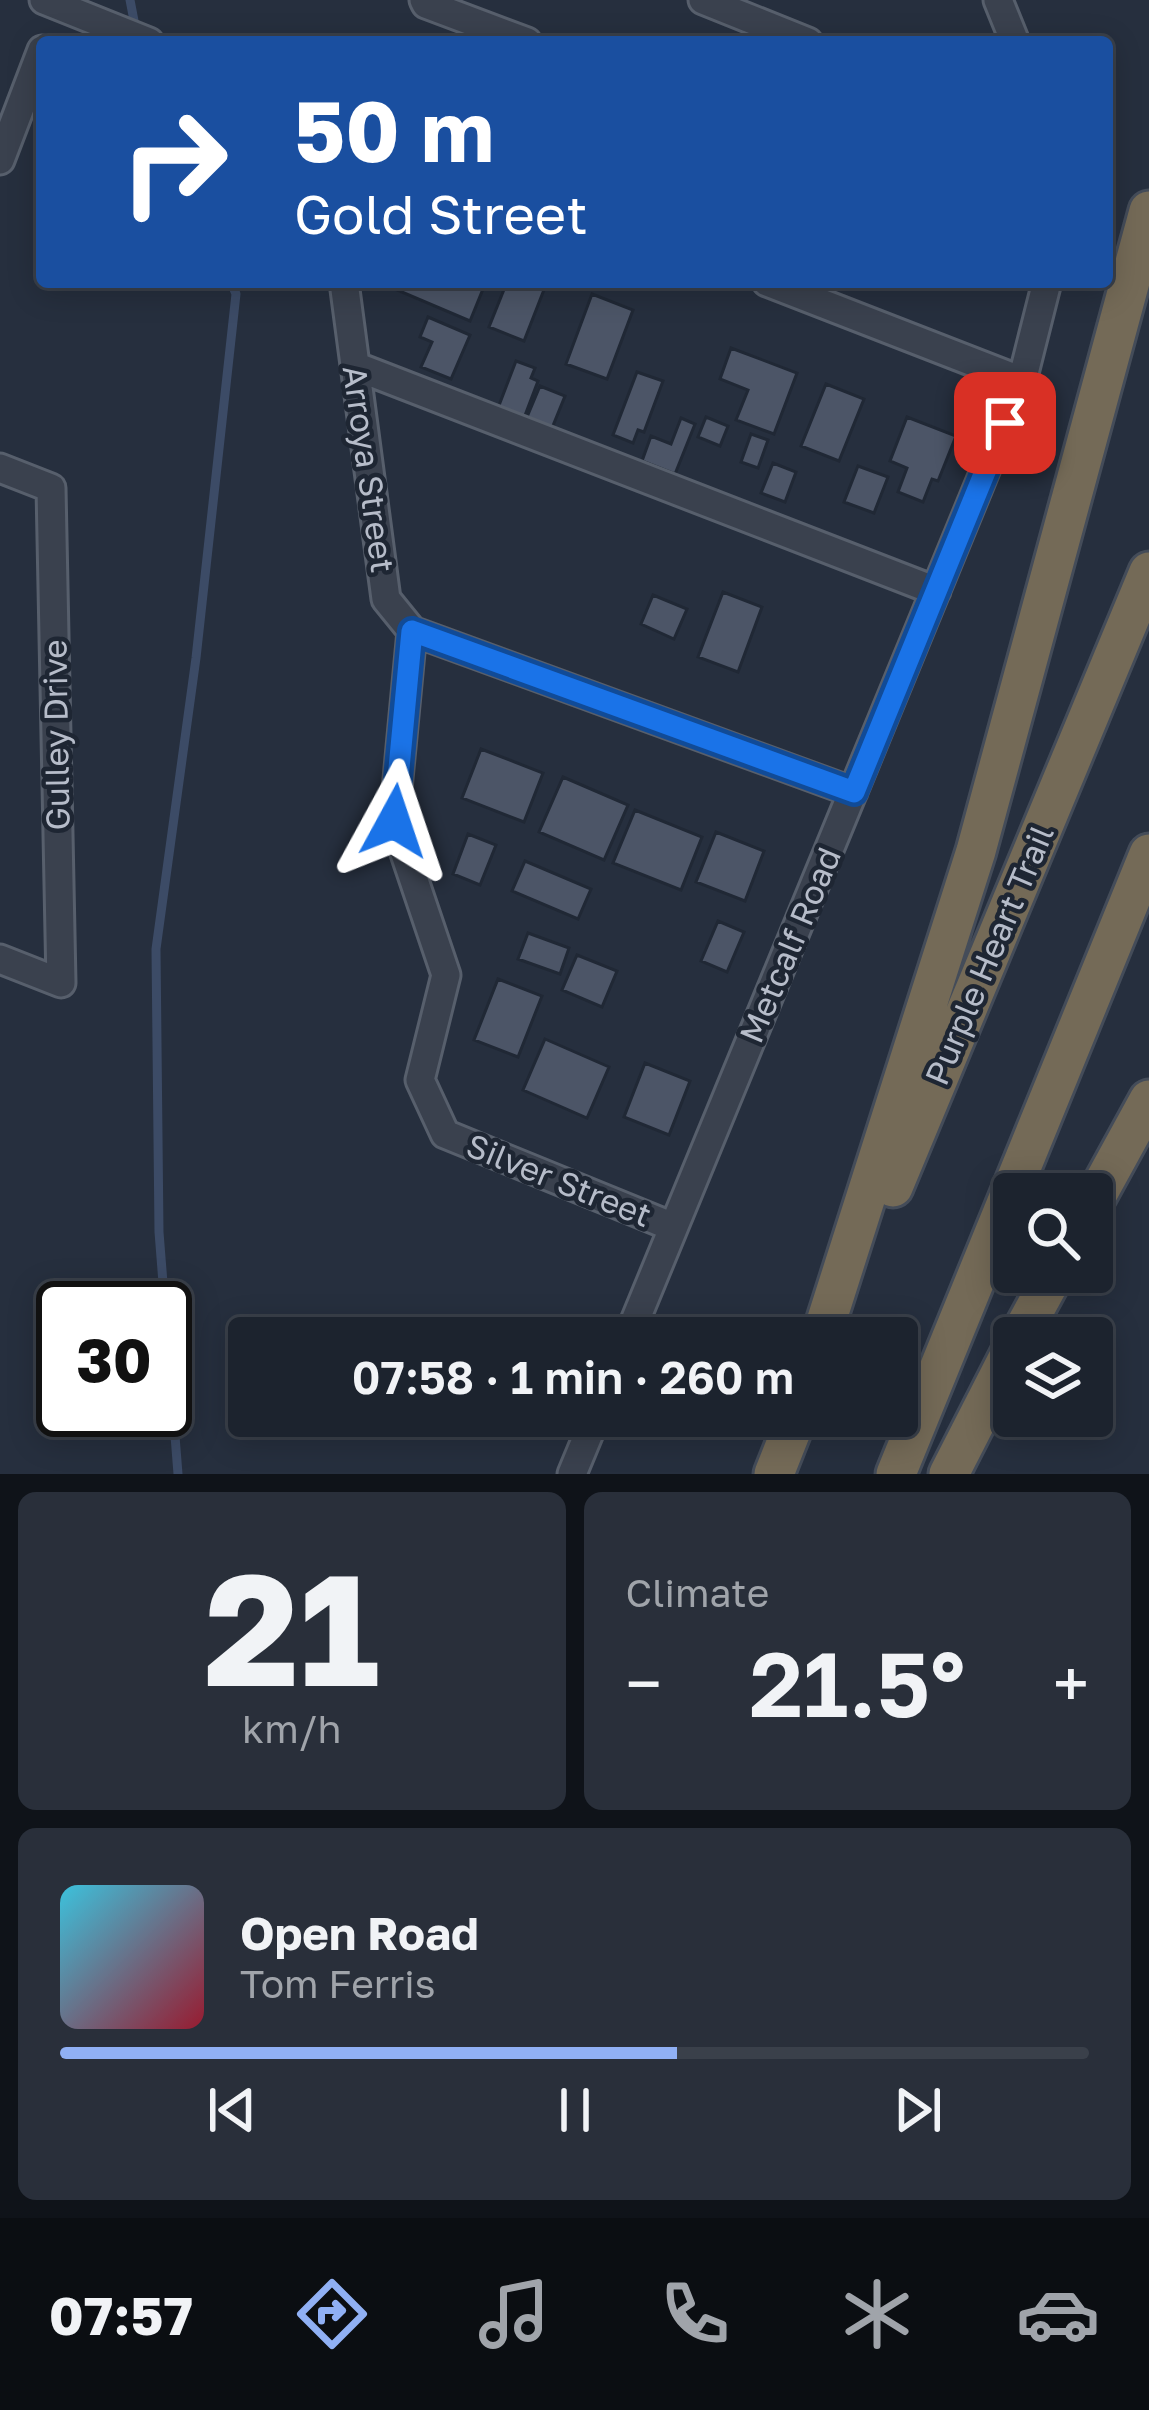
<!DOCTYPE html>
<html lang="en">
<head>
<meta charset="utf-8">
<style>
  :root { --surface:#1c232e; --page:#292f3a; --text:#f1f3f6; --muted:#a0a4aa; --line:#3a404a; --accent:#90b0f4 }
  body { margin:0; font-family:"Golos Text",sans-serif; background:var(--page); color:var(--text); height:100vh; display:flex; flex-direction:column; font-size:45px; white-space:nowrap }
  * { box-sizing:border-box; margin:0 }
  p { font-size:39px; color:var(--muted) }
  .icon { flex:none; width:66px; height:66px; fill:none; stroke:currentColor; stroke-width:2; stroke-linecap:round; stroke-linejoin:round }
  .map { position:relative; height:1474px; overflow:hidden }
  .details { display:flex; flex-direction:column; gap:18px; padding:18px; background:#0f1319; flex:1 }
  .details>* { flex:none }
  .hud { position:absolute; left:36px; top:36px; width:1077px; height:252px; border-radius:12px; box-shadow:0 6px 30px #0003,0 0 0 3px var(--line); background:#1a4fa0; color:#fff; overflow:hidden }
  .tools { position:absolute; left:993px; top:1173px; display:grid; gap:24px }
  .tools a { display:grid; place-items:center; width:120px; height:120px; border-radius:12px; background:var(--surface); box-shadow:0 6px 30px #0003,0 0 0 3px var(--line); font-size:60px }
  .speed { position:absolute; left:36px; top:1281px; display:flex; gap:24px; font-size:60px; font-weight:700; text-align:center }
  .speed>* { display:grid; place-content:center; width:156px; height:156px; border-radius:50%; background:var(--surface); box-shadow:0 6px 30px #0003,0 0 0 3px var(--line); line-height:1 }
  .speed .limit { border:6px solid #111; border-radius:18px; background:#fff; color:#111 }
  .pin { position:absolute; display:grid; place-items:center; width:102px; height:102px; color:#fff; margin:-51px; border-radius:24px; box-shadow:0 6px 18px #0006 }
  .me { position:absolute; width:132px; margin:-66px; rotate:5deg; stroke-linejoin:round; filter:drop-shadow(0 0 9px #0008) }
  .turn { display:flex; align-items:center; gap:42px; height:252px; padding:0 60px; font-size:54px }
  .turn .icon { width:156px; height:156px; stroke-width:2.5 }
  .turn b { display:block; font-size:84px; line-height:102px }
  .big { font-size:90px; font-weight:600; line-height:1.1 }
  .details .tile { flex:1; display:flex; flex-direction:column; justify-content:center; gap:18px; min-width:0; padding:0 42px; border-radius:18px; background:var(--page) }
  .details .dial { align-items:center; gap:0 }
  .dial b { font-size:156px; line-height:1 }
  .song { display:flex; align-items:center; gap:36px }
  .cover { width:144px; height:144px; border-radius:18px; background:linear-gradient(135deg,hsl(190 70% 55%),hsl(350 70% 35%)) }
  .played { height:12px; border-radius:6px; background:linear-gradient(90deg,var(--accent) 60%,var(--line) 60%) }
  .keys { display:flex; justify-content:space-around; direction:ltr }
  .heat { display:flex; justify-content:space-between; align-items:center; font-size:66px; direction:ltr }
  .details .tiles { flex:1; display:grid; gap:18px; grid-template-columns:1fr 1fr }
  .tile:last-child { grid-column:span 2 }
  .trip { position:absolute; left:228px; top:1317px; width:690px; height:120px; border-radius:12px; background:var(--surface); box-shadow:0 6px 30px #0003,0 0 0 3px var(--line); font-weight:600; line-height:120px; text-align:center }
  .tabs { display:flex; height:192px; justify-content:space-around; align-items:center; background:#0b0e12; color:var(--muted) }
  .tabs .icon { width:84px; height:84px }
  .tabs .current { color:var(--accent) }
  .tabs b { font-size:54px; color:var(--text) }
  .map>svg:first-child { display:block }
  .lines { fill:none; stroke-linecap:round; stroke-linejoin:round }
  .stream { stroke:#3c4b66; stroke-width:9 }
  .building { fill:#4c5567; stroke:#202835; stroke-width:3 }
  .minor-casing { stroke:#575f6c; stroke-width:33 }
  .highway-casing { stroke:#444c59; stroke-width:45 }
  .minor { stroke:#3a414e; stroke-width:27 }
  .highway { stroke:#746a57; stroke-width:39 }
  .route-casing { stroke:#114b97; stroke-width:30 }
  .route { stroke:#1a73e8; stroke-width:21 }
  .labels { text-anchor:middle; stroke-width:9; stroke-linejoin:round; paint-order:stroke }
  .street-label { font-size:33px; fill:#b6bcc9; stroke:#1e2633 }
</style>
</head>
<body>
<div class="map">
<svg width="1149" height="1474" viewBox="0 0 1149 1474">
  <rect width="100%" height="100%" fill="#262f3e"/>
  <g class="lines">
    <path class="stream" d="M130,0L136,31
      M178,1474L159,1232L156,949L196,658L236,294L231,282"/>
  </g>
  <path class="building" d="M392,282H465L483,289L470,321L390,287Z
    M507,282H547L524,341L489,327Z
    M592,294L633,310L607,379L566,364Z
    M428,317L470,335L451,379L421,367L432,342L420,337Z
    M731,348L797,373L774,434L736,420L748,390L720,379Z
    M516,361L535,368L531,378L538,381L524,418L498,408Z
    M637,372L663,381L644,432L638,430L633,443L613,435Z
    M826,384L864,399L839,461L801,446Z
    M540,386L565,396L552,428L527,417Z
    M706,417L728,426L720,446L698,437Z
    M907,417L956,436L938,481L932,479L923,502L898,492L907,468L890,461Z
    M681,418L695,424L675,474L642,461L651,436L671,444Z
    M751,434L768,440L758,468L741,462Z
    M773,463L796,472L785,502L761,493Z
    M858,466L888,477L874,513L844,502Z
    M723,592L762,607L738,672L698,657Z
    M653,595L687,609L674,639L641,624Z
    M481,749L543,773L524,822L462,798Z
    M563,777L628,805L604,860L539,832Z
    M635,810L702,837L681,890L613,863Z
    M716,832L764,851L745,901L696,882Z
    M468,834L496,845L480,885L453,874Z
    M525,861L591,889L578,919L512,891Z
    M718,921L744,932L727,972L701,961Z
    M528,933L569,948L560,974L518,959Z
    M577,955L617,971L602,1007L562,990Z
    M498,979L542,996L518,1057L474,1040Z
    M545,1039L609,1067L587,1118L523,1090Z
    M645,1063L690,1081L669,1135L624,1117Z"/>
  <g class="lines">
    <defs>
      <path id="minor" d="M44,0L149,42
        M424,0L426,4L527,42
        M703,0L808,42
        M998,0L1015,42
        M0,160L42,50
        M344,282L386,599L412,631L394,821L446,975L420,1080L445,1134L673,1227
        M767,282L1022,381
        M355,366L936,591
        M0,468L51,488L61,983L0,959
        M412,631L853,792
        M628,1338L1022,381L1047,282
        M572,1474L596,1416"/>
      <path id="highway" d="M893,1187L1149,572
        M1092,1204L1149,1100
        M821,1338L976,851L1149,211
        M1019,1338L1055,1272
        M774,1474L797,1416
        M896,1474L1149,854
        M949,1474L1014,1347"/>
    </defs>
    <use href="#minor" class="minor-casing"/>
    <use href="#highway" class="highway-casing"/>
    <use href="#minor" class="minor"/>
    <use href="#highway" class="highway"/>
  </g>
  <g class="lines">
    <defs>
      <path id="route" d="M394,821L412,631L854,792L1005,423"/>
    </defs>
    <use href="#route" class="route-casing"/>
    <use href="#route" class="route"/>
  </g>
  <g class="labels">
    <g class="street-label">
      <text transform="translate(369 469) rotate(82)" y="12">Arroya Street</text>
      <text transform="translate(56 735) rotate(-91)" y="12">Gulley Drive</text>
      <text transform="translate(790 945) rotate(-67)" y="12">Metcalf Road</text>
      <text transform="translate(989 955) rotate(-67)" y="12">Purple Heart Trail</text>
      <text transform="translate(559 1180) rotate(22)" y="12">Silver Street</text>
    </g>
  </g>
</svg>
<div class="tools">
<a><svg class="icon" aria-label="search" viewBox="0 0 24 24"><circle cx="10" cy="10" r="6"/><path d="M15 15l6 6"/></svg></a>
<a><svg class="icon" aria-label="layers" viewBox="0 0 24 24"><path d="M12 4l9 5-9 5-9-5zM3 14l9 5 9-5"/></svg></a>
</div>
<div class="speed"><div class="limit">30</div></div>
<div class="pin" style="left:1005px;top:423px;background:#d93025"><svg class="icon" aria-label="arrive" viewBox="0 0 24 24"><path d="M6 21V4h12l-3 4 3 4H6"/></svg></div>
<svg class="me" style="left:394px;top:821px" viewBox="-20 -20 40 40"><path d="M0-17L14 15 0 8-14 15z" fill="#1a73e8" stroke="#fff" stroke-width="4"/></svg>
<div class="trip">07:58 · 1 min · 260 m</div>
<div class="hud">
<div class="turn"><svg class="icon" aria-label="right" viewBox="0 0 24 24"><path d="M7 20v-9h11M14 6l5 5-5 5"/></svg><div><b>50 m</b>Gold Street</div></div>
</div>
</div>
<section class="details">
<div class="tiles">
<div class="tile dial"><b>21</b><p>km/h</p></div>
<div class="tile"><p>Climate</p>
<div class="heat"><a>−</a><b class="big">21.5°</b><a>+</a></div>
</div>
<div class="tile">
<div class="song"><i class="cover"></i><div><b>Open Road</b><p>Tom Ferris</p></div></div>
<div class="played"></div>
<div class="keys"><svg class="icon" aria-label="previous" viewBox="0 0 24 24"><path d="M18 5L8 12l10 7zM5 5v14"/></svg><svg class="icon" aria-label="pause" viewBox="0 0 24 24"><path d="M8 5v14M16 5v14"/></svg><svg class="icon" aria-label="next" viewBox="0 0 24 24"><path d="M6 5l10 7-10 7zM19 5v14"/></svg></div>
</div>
</div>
</section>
<nav class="tabs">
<b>07:57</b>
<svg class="icon current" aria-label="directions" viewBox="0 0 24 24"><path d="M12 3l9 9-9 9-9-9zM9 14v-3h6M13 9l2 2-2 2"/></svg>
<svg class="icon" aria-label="music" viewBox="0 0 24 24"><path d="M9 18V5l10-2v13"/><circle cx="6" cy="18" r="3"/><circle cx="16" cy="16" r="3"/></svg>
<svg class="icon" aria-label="phone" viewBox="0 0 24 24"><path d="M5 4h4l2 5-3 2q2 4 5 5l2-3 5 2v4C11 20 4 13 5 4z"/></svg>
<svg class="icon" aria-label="climate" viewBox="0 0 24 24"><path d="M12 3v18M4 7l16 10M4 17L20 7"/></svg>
<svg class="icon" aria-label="car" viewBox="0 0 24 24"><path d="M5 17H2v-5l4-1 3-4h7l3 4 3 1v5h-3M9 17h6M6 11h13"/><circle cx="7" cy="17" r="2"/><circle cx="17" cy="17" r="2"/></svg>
</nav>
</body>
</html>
